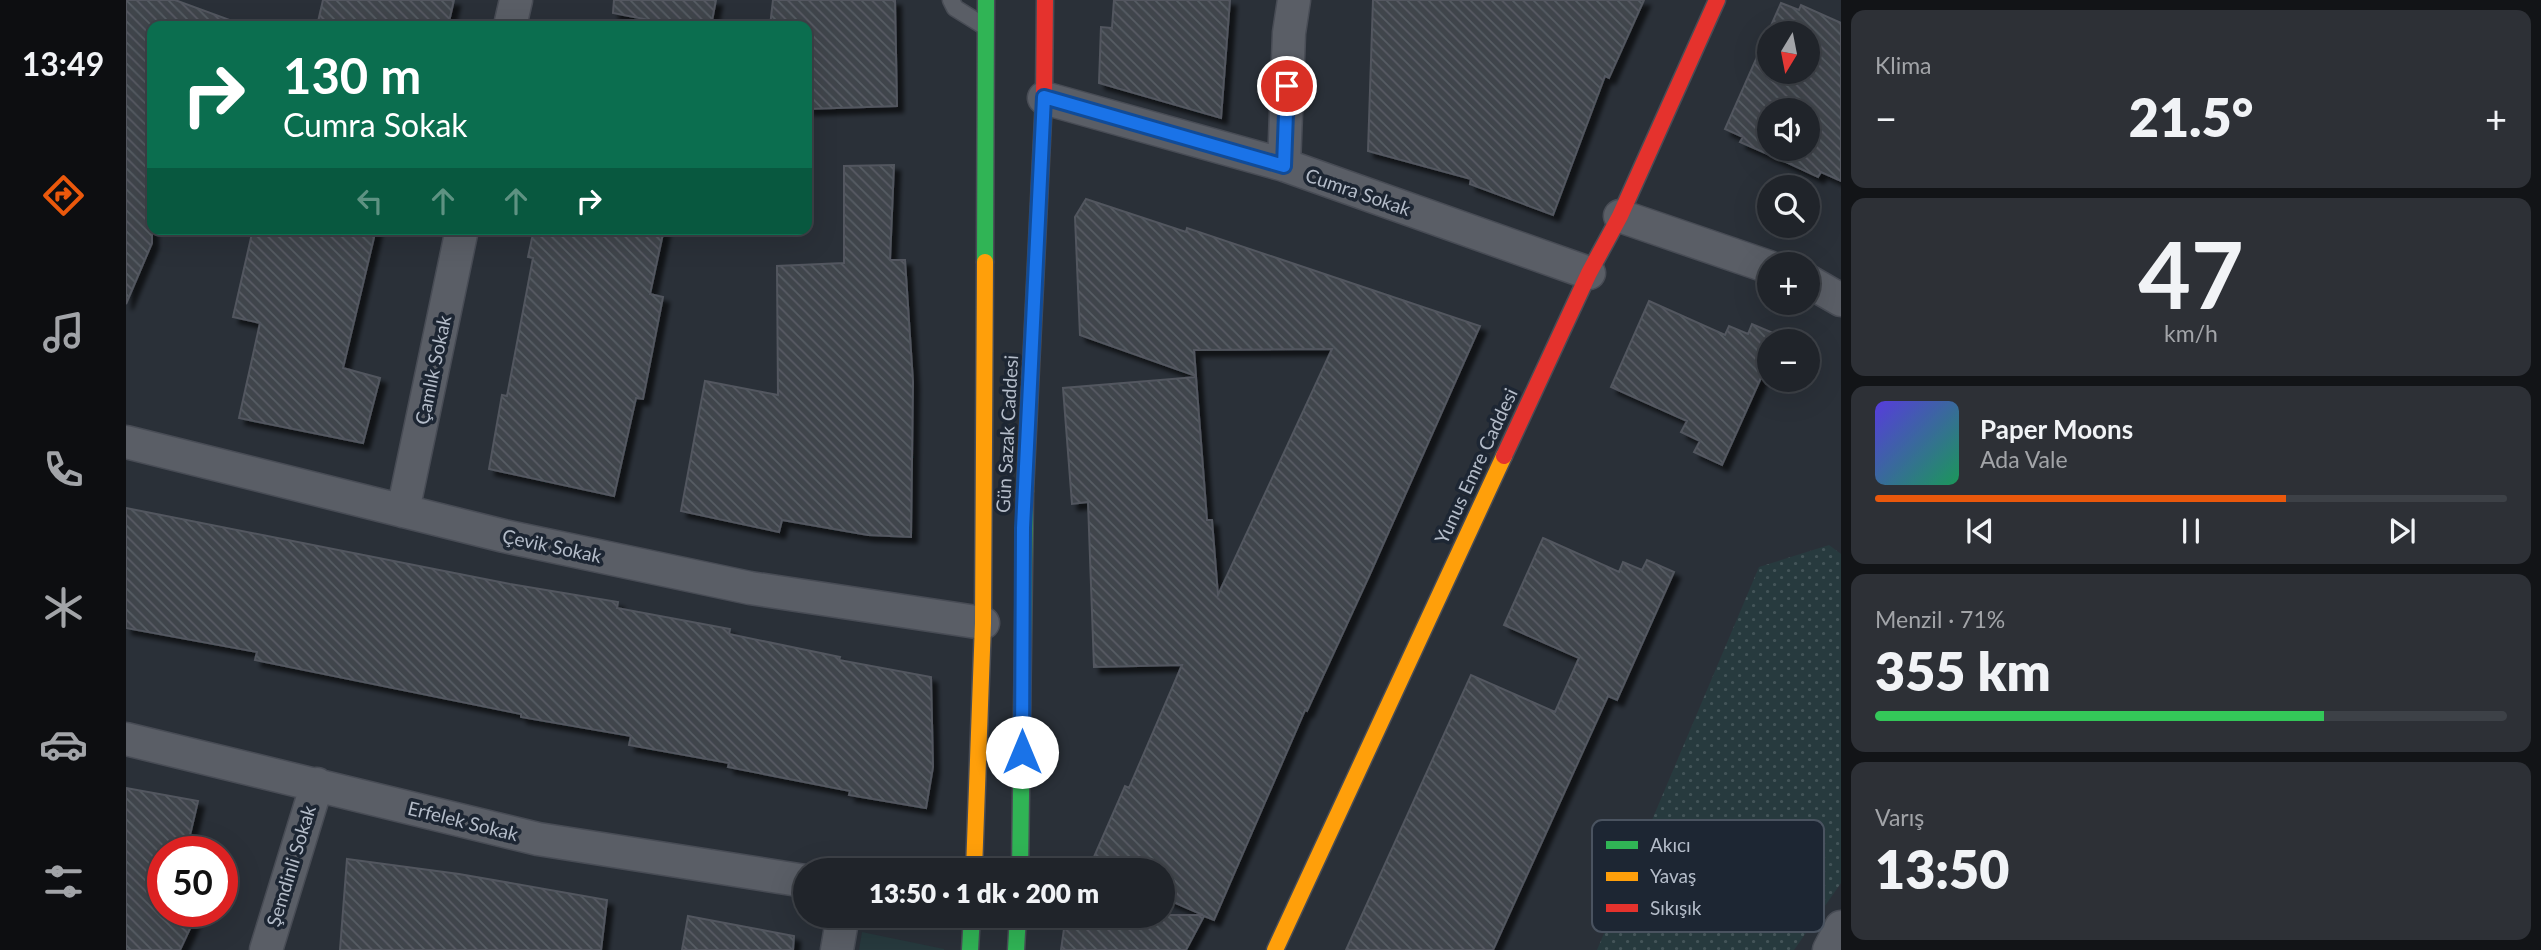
<!DOCTYPE html>
<html lang="tr">
<head>
<meta charset="utf-8">
<style>
  :root { --surface:#20242a; --page:#2d3036; --text:#f1f3f6; --muted:#a2a4a8; --line:#3d4147; --accent:#ea580c }
  body { margin:0; font-family:Lato,sans-serif; background:var(--page); color:var(--text); height:100vh; display:flex; flex-direction:column; font-size:26px; white-space:nowrap }
  * { box-sizing:border-box; margin:0 }
  p { font-size:23px; color:var(--muted) }
  .icon { flex:none; width:38px; height:38px; fill:none; stroke:currentColor; stroke-width:2; stroke-linecap:round; stroke-linejoin:round }
  .map { position:relative; flex:1; overflow:hidden }
  .details { display:flex; flex-direction:column; gap:10px; padding:10px; background:#121417; width:700px }
  .details>* { flex:none }
  .banner { position:absolute; left:21px; top:21px; width:665px; height:214px; border-radius:14px; box-shadow:0 7px 28px #0002,0 0 0 2px var(--line); background:#0b6e4f; color:#fff; overflow:hidden }
  .needle { width:46px; rotate:190deg }
  .controls { position:absolute; left:1631px; top:21px; display:grid; gap:14px }
  .controls a { display:grid; place-items:center; width:63px; height:63px; border-radius:50%; background:var(--surface); box-shadow:0 7px 28px #0002,0 0 0 2px var(--line); font-size:35px }
  .speed { position:absolute; left:21px; top:836px; display:flex; gap:14px; font-size:35px; font-weight:700; text-align:center }
  .speed>* { display:grid; place-content:center; width:91px; height:91px; border-radius:50%; background:var(--surface); box-shadow:0 7px 28px #0002,0 0 0 2px var(--line); line-height:1 }
  .speed .limit { border:10px solid #d22; background:#fff; color:#111 }
  .pin { position:absolute; display:grid; place-items:center; width:60px; height:60px; color:#fff; margin:-30px; border:4px solid #fff; border-radius:50%; box-shadow:0 2px 7px #0007 }
  .me { position:absolute; width:77px; margin:-38px; rotate:0deg; stroke-linejoin:round; filter:drop-shadow(0 0 5px #0008) }
  .turn { display:flex; align-items:center; gap:24px; height:147px; padding:0 21px; font-size:32px }
  .turn .icon { width:91px; height:91px; stroke-width:2.5 }
  .turn b { display:block; font-size:49px; line-height:60px }
  .lanes { display:flex; align-items:center; height:66px; padding:0 21px; background:#0003; justify-content:center; gap:35px; direction:ltr }
  .lanes .off { opacity:.35 }
  .big { font-size:52px; font-weight:800; line-height:1.1 }
  .details .card { flex:1; display:flex; flex-direction:column; justify-content:center; gap:10px; min-width:0; padding:0 24px; border-radius:14px; background:var(--page) }
  .details .dial { align-items:center; gap:0 }
  .dial b { font-size:91px; line-height:1 }
  .song { display:flex; align-items:center; gap:21px }
  .cover { width:84px; height:84px; border-radius:10px; background:linear-gradient(135deg,hsl(250 70% 55%),hsl(150 70% 35%)) }
  .played { height:7px; border-radius:4px; background:linear-gradient(90deg,var(--accent) 65%,var(--line) 65%) }
  .keys { display:flex; justify-content:space-around; direction:ltr }
  .heat { display:flex; justify-content:space-between; align-items:center; font-size:38px; direction:ltr }
  .charge { height:10px; border-radius:5px; background:linear-gradient(90deg,#34c759 71%,var(--line) 0) }
  .trip { position:absolute; left:667px; top:858px; width:382px; height:70px; border-radius:35px; background:var(--surface); box-shadow:0 7px 28px #0002,0 0 0 2px var(--line); font-weight:800; line-height:70px; text-align:center }
  main { display:flex; flex:1; min-height:0 }
  .tab-bar { display:flex; flex-direction:column; width:126px; justify-content:space-around; align-items:center; background:#0d0e11; color:var(--muted) }
  .tab-bar .icon { width:49px; height:49px }
  .tab-bar .on { color:var(--accent) }
  .tab-bar b { font-size:32px; color:var(--text) }
  .map>svg:first-child { display:block }
  .grass { fill:url(#grass-dots) }
  .garden { fill:#273a3e }
  .building { fill:url(#building-back-hatch); stroke:#52575f; stroke-width:2; fill-rule:evenodd; filter:url(#shadow) }
  .lines { fill:none; stroke-linecap:round; stroke-linejoin:round }
  .lane-casing { stroke:#484c55; stroke-width:19 }
  .street-casing { stroke:#484c55; stroke-width:35 }
  .fast-casing { stroke:#484c55; stroke-width:19 }
  .slow-casing { stroke:#484c55; stroke-width:19 }
  .jam-casing { stroke:#484c55; stroke-width:19 }
  .lane { stroke:#5a5e66; stroke-width:16 }
  .street { stroke:#5a5e66; stroke-width:32 }
  .fast { stroke:#30b455; stroke-width:16 }
  .slow { stroke:#ff9f0a; stroke-width:16 }
  .jam { stroke:#e5322d; stroke-width:16 }
  .route-casing { stroke:#114b97; stroke-width:18 }
  .route { stroke:#1a73e8; stroke-width:12 }
  .labels { text-anchor:middle; stroke-width:7; stroke-linejoin:round; paint-order:stroke }
  .street-label { font-size:19px; fill:#b4bcc9; stroke:#1d2633 }
  .key { fill:#1d2633; stroke:#4a5360; stroke-width:2 }
  .key-label { font-size:19px; fill:#b4bcc9 }
</style>
</head>
<body>
<main>
<nav class="tab-bar">
<b>13:49</b>
<svg class="icon on" aria-label="directions" viewBox="0 0 24 24"><path d="M12 3l9 9-9 9-9-9zM9 14v-3h6M13 9l2 2-2 2"/></svg>
<svg class="icon" aria-label="music" viewBox="0 0 24 24"><path d="M9 18V5l10-2v13"/><circle cx="6" cy="18" r="3"/><circle cx="16" cy="16" r="3"/></svg>
<svg class="icon" aria-label="phone" viewBox="0 0 24 24"><path d="M5 4h4l2 5-3 2q2 4 5 5l2-3 5 2v4C11 20 4 13 5 4z"/></svg>
<svg class="icon" aria-label="climate" viewBox="0 0 24 24"><path d="M12 3v18M4 7l16 10M4 17L20 7"/></svg>
<svg class="icon" aria-label="car" viewBox="0 0 24 24"><path d="M5 17H2v-5l4-1 3-4h7l3 4 3 1v5h-3M9 17h6M6 11h13"/><circle cx="7" cy="17" r="2"/><circle cx="17" cy="17" r="2"/></svg>
<svg class="icon" aria-label="filters" viewBox="0 0 24 24"><path d="M4 7h16M4 17h16"/><circle cx="9" cy="7" r="2"/><circle cx="15" cy="17" r="2"/></svg>
</nav>
<div class="map">
<svg width="1715" height="950" viewBox="0 0 1715 950">
  <defs>
    <pattern id="grass-dots" width="8" height="8" patternUnits="userSpaceOnUse" patternTransform="scale(1.75)"><rect width="8" height="8" fill="#273a3e"/><path d="M2 2h.1M6 6h.1" fill="none" stroke="#445559" stroke-width="1.8" stroke-linecap="round"/></pattern>
    <pattern id="building-back-hatch" width="6" height="6" patternUnits="userSpaceOnUse" patternTransform="scale(1.75)"><rect width="6" height="6" fill="#3f444c"/><path d="M-1 5l2 2M0 0l6 6M5-1l2 2" fill="none" stroke="#585d64"/></pattern>
    <filter id="shadow"><feDropShadow dx="6" dy="6" stdDeviation="2" flood-color="#0009"/></filter>
  </defs>
  <rect width="100%" height="100%" fill="#2a3038"/>
  <path class="grass" d="M1703,545L1715,554V883L1668,950H1471L1633,567Z"/>
  <path class="garden" d="M736,932L818,949V950H733Z"/>
  <path class="building" d="M0,0H49L112,23L111,26H26V243L0,304Z
    M197,0H328L322,26H191Z
    M488,0H590L585,26H554L487,13Z
    M647,0H769L771,106L681,109V26H644Z
    M988,0H1104L1095,118L973,83L975,27L986,28Z
    M1247,0H1518L1483,78L1479,76L1427,215L1344,184L1345,179L1242,151Z
    M1655,3L1673,10L1675,5L1715,23V181L1695,172L1692,177L1660,162L1614,142L1617,137L1599,129ZM1643,33H1682V72H1643ZM1643,110H1682V149H1643Z
    M768,165L764,260H779L787,382L785,537L742,535L656,520L653,532L555,511L579,381L652,395L651,266L718,263V166Z
    M960,199L1060,232L1061,228L1354,326L1244,574L1181,711L1179,710L1088,920L1078,916L1060,950H935L940,915H1077L1036,897V870H973L964,866L999,786L1003,788L1056,665L968,667L962,502L946,504L937,388L1070,377L1081,520H1086L1092,595L1206,349L1068,350L1070,376L954,335L949,217Z
    M127,229H250L217,368L254,378L237,443L113,418L134,323L107,317Z
    M408,229H538L524,294L537,297L517,399L510,398L488,496L363,469L376,395L381,396L407,258L402,257Z
    M1523,301L1599,335L1603,326L1622,334L1626,324L1654,336L1652,341H1643V360L1596,465L1568,452L1574,441L1555,432L1561,421L1485,387Z
    M0,508L384,584L492,602L491,608L604,629L603,634L714,657L713,660L805,677L807,767L800,808L723,795L724,791L602,767L603,763L503,745L505,736L395,717V714L129,660L131,652L0,628Z
    M1417,538L1493,572L1497,562L1516,570L1521,560L1548,572L1491,700L1482,696L1367,950H1220L1345,675L1429,712L1453,658L1378,625Z
    M0,788L72,801L60,852H37V912H48L68,920L54,950H0Z
    M221,859L333,874L481,900L475,950H214Z
    M562,916L668,936L667,950H556Z"/>
  <g class="lines">
    <defs>
      <path id="lane" d="M825,0L829,8L858,26"/>
      <path id="street" d="M384,26L390,0
        M918,98L1158,165L1463,273
        M1158,165L1163,33L1168,0
        M1494,216L1643,267
        M1682,281L1715,300
        M0,442L378,536L624,588L857,623
        M277,511L336,229
        M0,739L412,839L679,881
        M140,950L191,784
        M711,950L717,915
        M1703,950L1715,927"/>
      <path id="fast" d="M859,262L860,0
        M894,870L899,491
        M844,950L846,915
        M890,950L892,915"/>
      <path id="slow" d="M848,870L857,623L859,262
        M1149,950L1378,456"/>
      <path id="jam" d="M1378,456L1463,273L1494,216L1591,0
        M899,491L918,98L919,0"/>
    </defs>
    <use href="#lane" class="lane-casing"/>
    <use href="#street" class="street-casing"/>
    <use href="#fast" class="fast-casing"/>
    <use href="#slow" class="slow-casing"/>
    <use href="#jam" class="jam-casing"/>
    <use href="#lane" class="lane"/>
    <use href="#street" class="street"/>
    <use href="#fast" class="fast"/>
    <use href="#slow" class="slow"/>
    <use href="#jam" class="jam"/>
  </g>
  <g class="lines">
    <defs>
      <path id="route" d="M896,752L897,528L918,97L1158,166L1161,86"/>
    </defs>
    <use href="#route" class="route-casing"/>
    <use href="#route" class="route"/>
  </g>
  <g class="labels">
    <g class="street-label">
      <text transform="translate(1232 192) rotate(19)" y="7">Cumra Sokak</text>
      <text transform="translate(307 370) rotate(-78)" y="7">Çamlık Sokak</text>
      <text transform="translate(881 434) rotate(-87)" y="7">Gün Sazak Caddesi</text>
      <text transform="translate(1350 466) rotate(-65)" y="7">Yunus Emre Caddesi</text>
      <text transform="translate(426 546) rotate(12)" y="7">Çevik Sokak</text>
      <text transform="translate(337 821) rotate(14)" y="7">Erfelek Sokak</text>
      <text transform="translate(165 866) rotate(-73)" y="7">Şemdinli Sokak</text>
    </g>
  </g>
  <rect x="1466" y="820" width="232" height="112" rx="10" class="key"/>
  <rect x="1480" y="841" width="32" height="8" fill="#30b455"/>
  <rect x="1480" y="872" width="32" height="9" fill="#ff9f0a"/>
  <rect x="1480" y="904" width="32" height="8" fill="#e5322d"/>
  <g class="key-label">
    <text x="1524" y="852">Akıcı</text>
    <text x="1524" y="883">Yavaş</text>
    <text x="1524" y="915">Sıkışık</text>
  </g>
</svg>
<div class="controls">
<a><svg class="needle" viewBox="-14 -14 28 28"><path d="M0-13l5 13h-10z" fill="#e53935"/><path d="M0 13l5-13h-10z" fill="#a2a4a8"/></svg></a>
<a><svg class="icon" aria-label="sound" viewBox="0 0 24 24"><path d="M4 9h4l5-4v14l-5-4H4zM17 9q2 3 0 6"/></svg></a>
<a><svg class="icon" aria-label="search" viewBox="0 0 24 24"><circle cx="10" cy="10" r="6"/><path d="M15 15l6 6"/></svg></a>
<a>+</a>
<a>−</a>
</div>
<div class="speed"><div class="limit">50</div></div>
<div class="pin" style="left:1161px;top:86px;background:#d93025"><svg class="icon" aria-label="arrive" viewBox="0 0 24 24"><path d="M6 21V4h12l-3 4 3 4H6"/></svg></div>
<svg class="me" style="left:896px;top:752px" viewBox="-20 -20 40 40"><circle r="19" fill="#fff"/><path d="M0-13L10 11 0 6-10 11z" fill="#1a73e8"/></svg>
<div class="trip">13:50 · 1 dk · 200 m</div>
<div class="banner">
<div class="turn"><svg class="icon" aria-label="right" viewBox="0 0 24 24"><path d="M7 20v-9h11M14 6l5 5-5 5"/></svg><div><b>130 m</b>Cumra Sokak</div></div>
<div class="lanes"><svg class="icon off" aria-label="left" viewBox="0 0 24 24"><path d="M17 20v-9H6M10 6l-5 5 5 5"/></svg><svg class="icon off" aria-label="ahead" viewBox="0 0 24 24"><path d="M12 20V5M6 11l6-6 6 6"/></svg><svg class="icon off" aria-label="ahead" viewBox="0 0 24 24"><path d="M12 20V5M6 11l6-6 6 6"/></svg><svg class="icon" aria-label="right" viewBox="0 0 24 24"><path d="M7 20v-9h11M14 6l5 5-5 5"/></svg></div>
</div>
</div>
<section class="details">
<div class="card"><p>Klima</p>
<div class="heat"><a>−</a><b class="big">21.5°</b><a>+</a></div>
</div>
<div class="card dial"><b>47</b><p>km/h</p></div>
<div class="card">
<div class="song"><i class="cover"></i><div><b>Paper Moons</b><p>Ada Vale</p></div></div>
<div class="played"></div>
<div class="keys"><svg class="icon" aria-label="previous" viewBox="0 0 24 24"><path d="M18 5L8 12l10 7zM5 5v14"/></svg><svg class="icon" aria-label="pause" viewBox="0 0 24 24"><path d="M8 5v14M16 5v14"/></svg><svg class="icon" aria-label="next" viewBox="0 0 24 24"><path d="M6 5l10 7-10 7zM19 5v14"/></svg></div>
</div>
<div class="card"><p>Menzil · 71%</p><b class="big">355 km</b><div class="charge"></div></div>
<div class="card"><p>Varış</p><b class="big">13:50</b></div>
</section>
</main>
</body>
</html>
